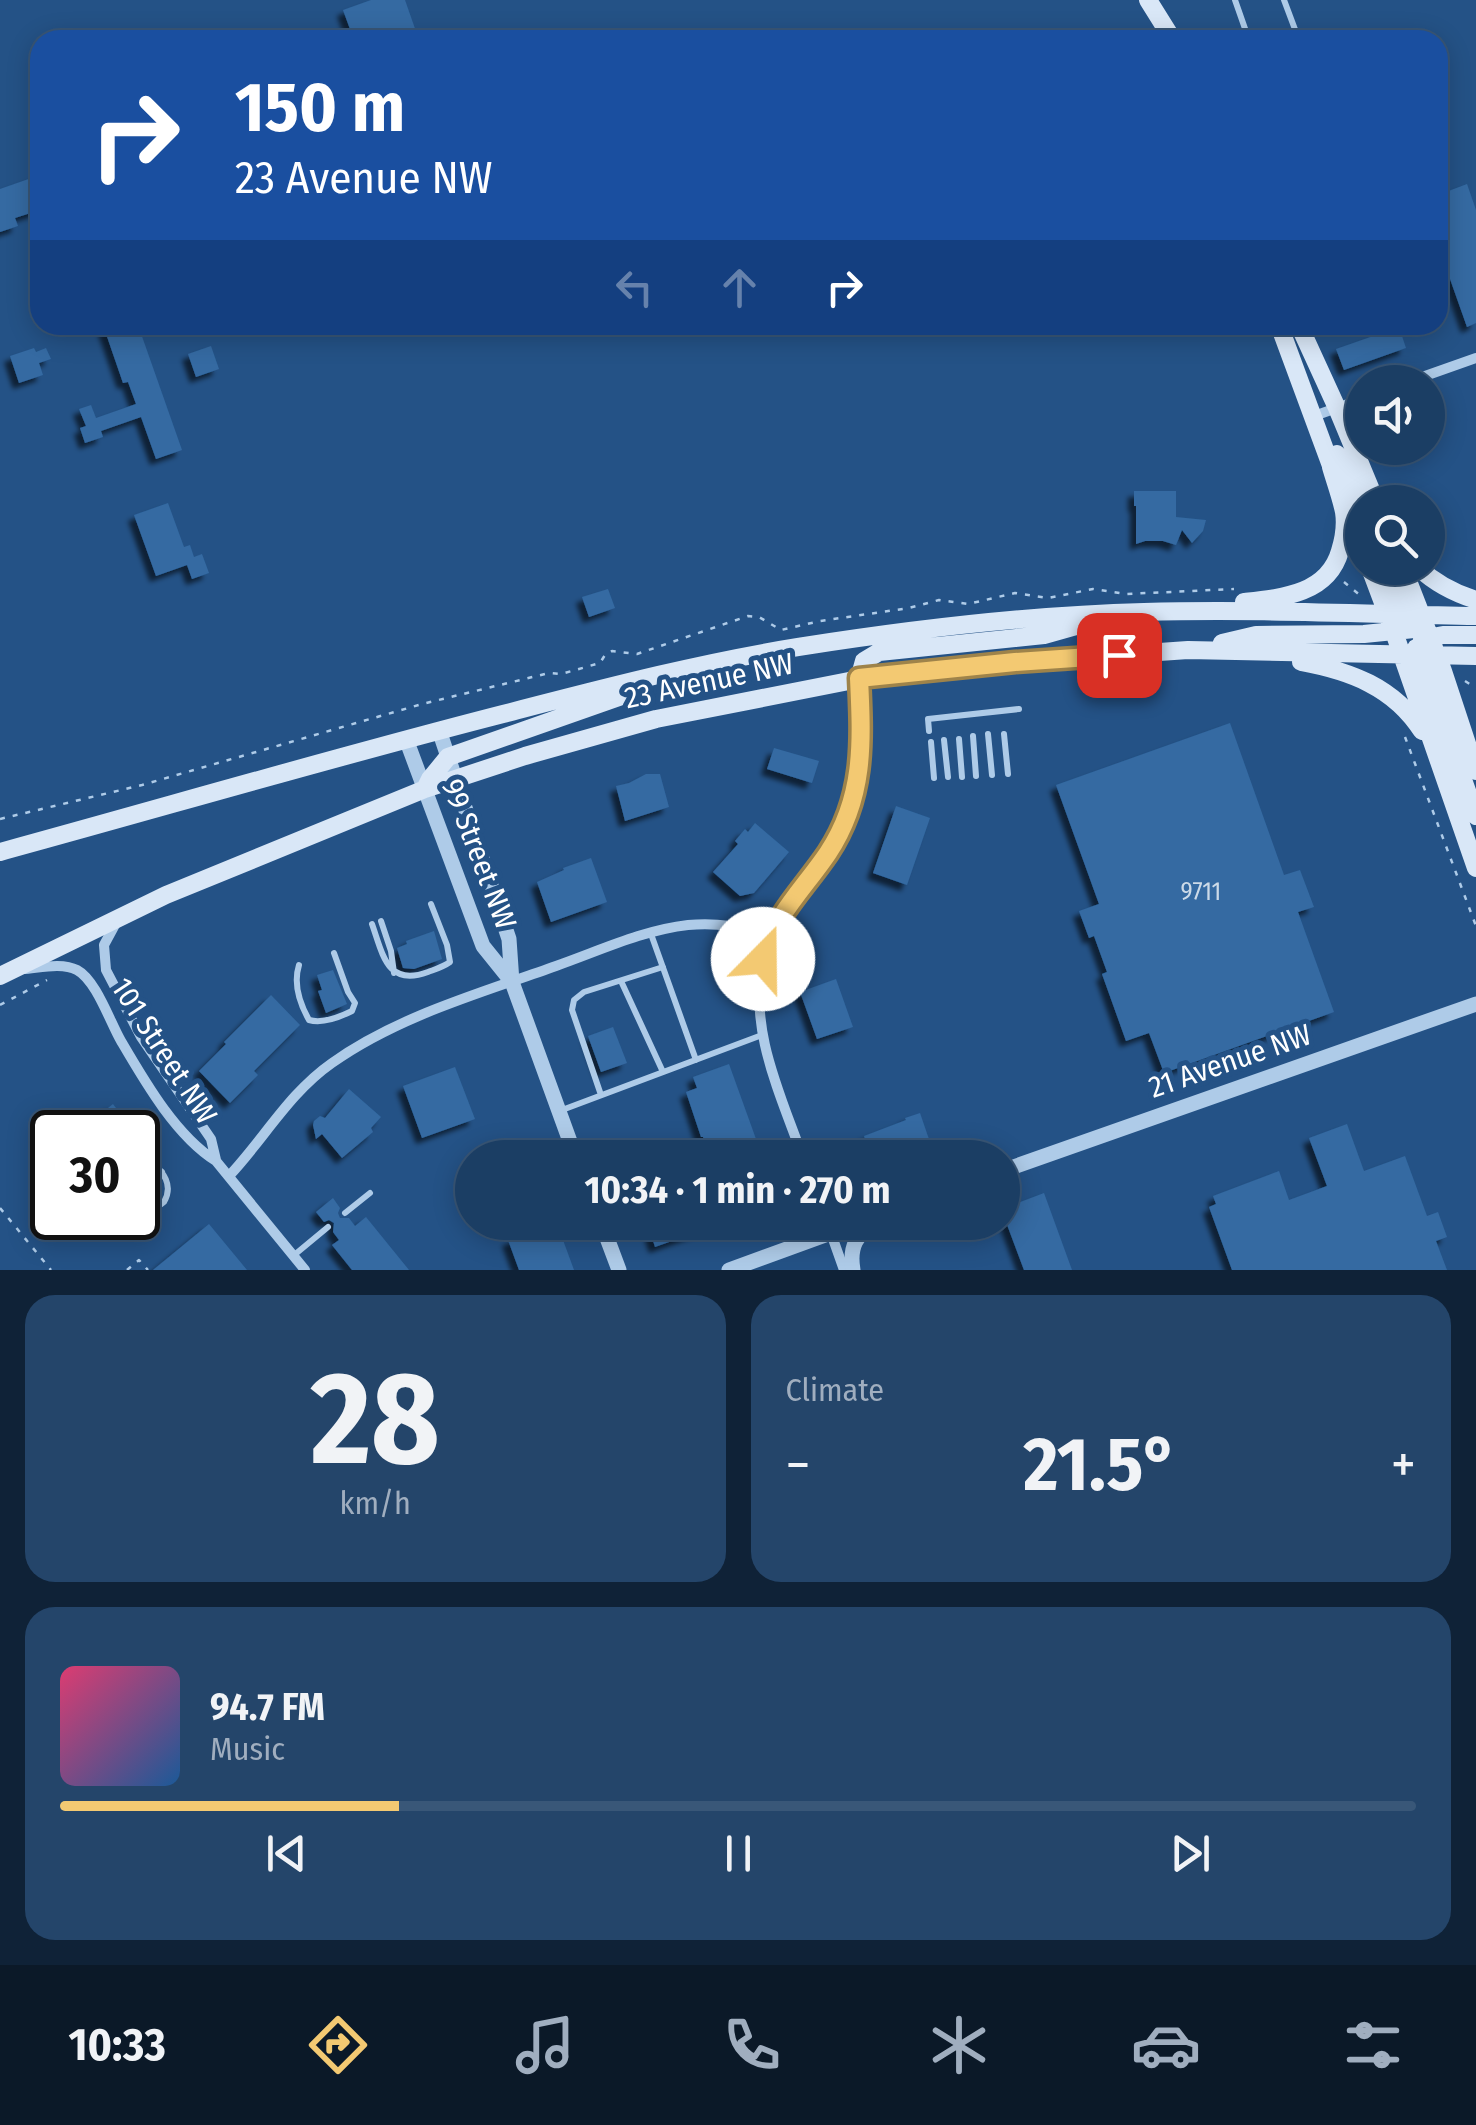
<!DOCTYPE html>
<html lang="en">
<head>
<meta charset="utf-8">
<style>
  :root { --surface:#1b3e64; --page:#24456a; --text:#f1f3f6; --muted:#a0aebf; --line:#395778; --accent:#f3c972 }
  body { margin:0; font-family:"Fira Sans Condensed",sans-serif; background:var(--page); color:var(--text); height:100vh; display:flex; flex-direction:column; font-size:38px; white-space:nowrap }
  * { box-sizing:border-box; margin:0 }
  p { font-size:32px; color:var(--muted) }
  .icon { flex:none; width:55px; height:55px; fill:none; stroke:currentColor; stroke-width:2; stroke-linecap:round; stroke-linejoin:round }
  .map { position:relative; height:1270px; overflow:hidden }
  .drawer { display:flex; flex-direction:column; gap:25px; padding:25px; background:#0f2237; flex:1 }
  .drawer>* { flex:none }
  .hud { position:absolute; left:30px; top:30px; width:1418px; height:305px; border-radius:30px; box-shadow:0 5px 25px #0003,0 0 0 2px var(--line); background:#1a4fa0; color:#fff; overflow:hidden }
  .tools { position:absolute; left:1345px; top:365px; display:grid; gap:20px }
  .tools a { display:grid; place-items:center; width:100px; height:100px; border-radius:50%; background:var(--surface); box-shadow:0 5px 25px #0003,0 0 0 2px var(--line); font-size:50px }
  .speed { position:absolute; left:30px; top:1110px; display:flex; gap:20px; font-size:50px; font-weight:700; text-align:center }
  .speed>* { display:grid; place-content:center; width:130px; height:130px; border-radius:50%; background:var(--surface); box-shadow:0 5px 25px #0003,0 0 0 2px var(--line); line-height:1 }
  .speed .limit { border:5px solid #111; border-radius:15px; background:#fff; color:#111 }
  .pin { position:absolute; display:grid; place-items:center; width:85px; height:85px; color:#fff; margin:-42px; border-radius:20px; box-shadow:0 5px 15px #0006 }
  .me { position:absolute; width:110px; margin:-55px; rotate:22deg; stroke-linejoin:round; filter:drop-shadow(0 0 8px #0008) }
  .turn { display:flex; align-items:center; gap:35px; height:210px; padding:0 40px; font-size:45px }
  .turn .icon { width:130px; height:130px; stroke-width:2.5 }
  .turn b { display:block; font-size:70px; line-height:85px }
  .lanes { display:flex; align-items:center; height:95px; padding:0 40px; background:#0003; justify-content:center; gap:50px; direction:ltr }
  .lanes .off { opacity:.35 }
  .big { font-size:75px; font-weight:700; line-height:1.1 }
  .drawer .tile { flex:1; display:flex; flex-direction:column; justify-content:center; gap:15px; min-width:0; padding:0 35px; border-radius:30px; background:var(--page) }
  .drawer .dial { align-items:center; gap:0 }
  .dial b { font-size:130px; line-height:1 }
  .song { display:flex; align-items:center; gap:30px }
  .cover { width:120px; height:120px; border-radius:15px; background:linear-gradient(135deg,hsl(340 70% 55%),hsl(210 70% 35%)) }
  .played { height:10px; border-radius:5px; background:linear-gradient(90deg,var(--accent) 25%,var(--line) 25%) }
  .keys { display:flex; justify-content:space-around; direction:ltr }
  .heat { display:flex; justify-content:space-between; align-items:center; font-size:55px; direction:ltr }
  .drawer .tiles { flex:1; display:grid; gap:25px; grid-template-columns:1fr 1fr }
  .tile:last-child { grid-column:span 2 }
  .trip { position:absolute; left:455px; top:1140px; width:565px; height:100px; border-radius:50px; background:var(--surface); box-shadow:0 5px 25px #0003,0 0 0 2px var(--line); font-weight:700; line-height:100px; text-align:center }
  .dock { display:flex; height:160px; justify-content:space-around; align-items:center; background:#0b1928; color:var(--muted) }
  .dock .icon { width:70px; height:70px }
  .dock .active { color:var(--accent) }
  .dock b { font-size:45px; color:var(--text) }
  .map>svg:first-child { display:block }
  .building { fill:#346aa2; filter:url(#shadow) }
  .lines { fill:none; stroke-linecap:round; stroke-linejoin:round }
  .path { stroke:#aecbe8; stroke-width:2.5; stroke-dasharray:5 8; stroke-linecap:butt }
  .service { stroke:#aecbe8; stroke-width:6 }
  .minor { stroke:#aecbe8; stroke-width:10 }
  .tertiary { stroke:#aecbe8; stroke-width:15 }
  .secondary { stroke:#d9e7f7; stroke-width:18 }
  .route-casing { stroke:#9e834a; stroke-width:25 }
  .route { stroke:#f3c972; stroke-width:18 }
  .labels { text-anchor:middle; stroke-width:10; stroke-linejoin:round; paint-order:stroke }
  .number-label { font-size:25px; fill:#ccdae8 }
  .street-label { font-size:30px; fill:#fff; stroke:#245286 }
</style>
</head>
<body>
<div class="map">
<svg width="1476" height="1270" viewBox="0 0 1476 1270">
  <defs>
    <filter id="shadow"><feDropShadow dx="-6" dy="6" stdDeviation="2.5" flood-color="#0009"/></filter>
  </defs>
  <rect width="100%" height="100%" fill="#245286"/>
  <path class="building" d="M371,0H405L419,40H354L343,10Z
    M40,175V210L15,218L18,226L0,232V189Z
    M1467,184L1476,210V323L1467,327L1438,245V195Z
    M103,325H138L182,450L156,459L141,417L101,431L103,437L85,443L80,428L86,426L79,409L91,405L96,418L136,404L128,382L123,383Z
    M1399,327L1406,348L1344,370L1336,349Z
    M211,346L219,369L196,377L188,354Z
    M34,348L36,352L46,348L51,359L39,363L43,375L19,383L10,356Z
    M1134,491H1176V517L1206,520L1203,531L1192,543L1182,530L1176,545L1163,541H1145L1136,544V506H1134Z
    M168,503L184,547L190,545L194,557L202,554L209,573L192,579L187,565L156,576L134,515Z
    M608,589L615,608L589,617L582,597Z
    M1230,723L1284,875L1300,870L1314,907L1298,912L1334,1012L1164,1073L1149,1033L1126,1041L1102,974L1107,972L1094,936L1089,938L1079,911L1099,904L1056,785Z
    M774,748L819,761L812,783L767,769Z
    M646,774H660L669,807L625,821L616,786L629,783Z
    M896,806L930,818L907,885L873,873Z
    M755,823L789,852L754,893L740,896L713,872L738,844L735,841L745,829L748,832Z
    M591,858L607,902L551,922L537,882L564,870L563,868Z
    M434,931L442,959L414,969L403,968L397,948L407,944L406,941Z
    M333,970L347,1004L326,1013L318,991L322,990L317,975Z
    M836,979L853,1027L817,1039L800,992Z
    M271,995L300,1025L254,1071L258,1075L230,1103L199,1071L226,1044L224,1042Z
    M613,1027L627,1063L601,1072L588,1036Z
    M729,1064L756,1139L710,1156L703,1137H701L686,1092L697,1088L693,1077Z
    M455,1067L475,1119L422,1138L403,1086Z
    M349,1089L381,1117L371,1128L373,1132L342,1158L322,1134L316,1139L313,1125L314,1121L320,1116L325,1118Z
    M113,1104L122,1116L102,1132H78Z
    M920,1113L931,1145L928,1146L932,1158H871L864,1136L906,1120L905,1118Z
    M1347,1124L1364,1171L1405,1156L1427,1216L1438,1212L1447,1237L1436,1241L1447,1270H1232L1209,1207L1216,1204L1213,1196L1279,1171L1289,1200L1327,1186L1309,1138Z
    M1044,1193L1072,1270H1024L1006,1222L1002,1224V1205L1014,1201L1015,1204Z
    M333,1198L340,1208L338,1213L340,1218H349L355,1226L366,1217L409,1270H352L332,1245L339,1240L333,1232L334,1223L329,1220L324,1222L316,1212Z
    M647,1222H720V1224L655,1247Z
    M554,1223L560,1241L563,1240L574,1270H519L508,1240Z
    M209,1224L247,1270H153Z"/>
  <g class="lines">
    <path class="path" d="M1344,582L1361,596
      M1465,681L1476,688
      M1405,737L1476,926
      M0,819L142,785L422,704L549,673L561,674L600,663L605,655L612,651L637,654L748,616L759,617L781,630L820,621L909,608L939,600L968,604L1015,593L1048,598L1093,589L1126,594L1234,589
      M0,1005L47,980
      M0,1208L51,1270
      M127,1270L139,1260L148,1270"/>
    <path class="service" d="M1235,0L1249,40
      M1284,0L1299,40
      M929,731L928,719L1019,709
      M988,734L992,775
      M1004,734L1008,774
      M973,736L976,776
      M959,739L962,777
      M944,740L948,777
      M931,742L934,778
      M381,921L391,951L394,973
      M372,924C383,955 387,987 428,972C436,969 443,967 450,962L447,945L431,904
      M651,934L696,1060
      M299,965C293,984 300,1004 309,1020C323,1024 340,1017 352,1011L355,1003L348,992L334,953
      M621,981L663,1072
      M601,1095L572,1010L574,1000L584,992L663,967
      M562,1110L762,1035
      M139,1179L156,1165
      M145,1186L162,1172
      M345,1213L370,1193
      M104,1221L108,1218
      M118,1238L164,1202C174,1185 163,1172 151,1160L138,1171
      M293,1256L328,1227"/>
    <path class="minor" d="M1408,382L1476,358
      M1314,416L1362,399
      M117,921L104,945L106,970L141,1037L211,1139L216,1160
      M23,969C39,968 62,962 77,970C96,980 110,1022 121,1041C145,1082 176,1136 216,1161L305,1270
      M803,1158C780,1093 748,1029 763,958C773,914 807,885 830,848C864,796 862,738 859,679
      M229,1176C264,1139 289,1093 332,1063C398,1016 481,993 556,966C599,951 643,930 688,925C717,922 743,927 771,935
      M827,1222L844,1270"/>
    <path class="tertiary" d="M439,730L509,939L512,982L576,1158
      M406,739L483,946L512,982
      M1002,1171L1476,1004
      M601,1222L619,1270
      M729,1270L861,1222
      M853,1270C849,1247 856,1234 877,1222"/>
    <path class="secondary" d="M1148,0L1173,40
      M1279,325L1334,474
      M1299,325L1337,408L1376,502
      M1337,454L1362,513
      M1348,512L1362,549
      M1370,568L1394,632L1476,868
      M1385,568L1407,620
      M1403,568L1443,671L1476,771
      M1419,568C1436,584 1454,593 1476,600
      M1244,602C1282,598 1328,594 1340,551C1344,538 1346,525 1344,512C1341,497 1335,481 1331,467
      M1422,639L1443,635H1476
      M1222,643L1256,635L1364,634L1414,629L1422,615
      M1416,648L1476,816
      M1301,662C1350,671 1394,687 1422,731
      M859,679L864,661L879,652L1044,635L1083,624
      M425,789L430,779L448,757L636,691
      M0,852C168,806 335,757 503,714C600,689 698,663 798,647C912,629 1028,615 1144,612C1254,609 1365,614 1476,616
      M0,976L166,895L425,789L525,756L656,719L859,679L1015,662L1188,650L1476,656"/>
  </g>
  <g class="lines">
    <defs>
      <path id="route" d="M763,959C775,914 803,890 828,853C865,797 862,742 859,678L1015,662L1119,655"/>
    </defs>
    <use href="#route" class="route-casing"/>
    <use href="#route" class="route"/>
  </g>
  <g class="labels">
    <g class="number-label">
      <text x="1201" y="900">9711</text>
    </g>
    <g class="street-label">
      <text transform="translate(709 681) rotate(-12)" y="10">23 Avenue NW</text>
      <text transform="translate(479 854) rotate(69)" y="10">99 Street NW</text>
      <text transform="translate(164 1051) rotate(57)" y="10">101 Street NW</text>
      <text transform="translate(1230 1061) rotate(-19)" y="10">21 Avenue NW</text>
    </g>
  </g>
</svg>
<div class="tools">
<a><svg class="icon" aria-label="sound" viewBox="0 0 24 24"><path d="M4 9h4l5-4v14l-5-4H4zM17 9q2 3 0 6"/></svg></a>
<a><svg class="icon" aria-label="search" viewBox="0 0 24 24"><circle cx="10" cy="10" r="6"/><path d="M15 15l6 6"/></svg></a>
</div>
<div class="speed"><div class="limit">30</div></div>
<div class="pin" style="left:1119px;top:655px;background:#d93025"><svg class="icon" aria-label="arrive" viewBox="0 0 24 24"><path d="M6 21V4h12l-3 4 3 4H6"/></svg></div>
<svg class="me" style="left:763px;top:959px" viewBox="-20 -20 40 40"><circle r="19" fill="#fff"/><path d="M0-13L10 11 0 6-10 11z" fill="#f3c972"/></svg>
<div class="trip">10:34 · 1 min · 270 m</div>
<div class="hud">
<div class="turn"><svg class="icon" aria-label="right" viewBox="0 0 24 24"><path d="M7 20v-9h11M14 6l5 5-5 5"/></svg><div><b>150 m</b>23 Avenue NW</div></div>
<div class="lanes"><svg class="icon off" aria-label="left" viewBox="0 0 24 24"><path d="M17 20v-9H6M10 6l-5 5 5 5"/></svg><svg class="icon off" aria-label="ahead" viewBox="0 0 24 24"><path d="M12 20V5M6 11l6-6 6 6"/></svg><svg class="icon" aria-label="right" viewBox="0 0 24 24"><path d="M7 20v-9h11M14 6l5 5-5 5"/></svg></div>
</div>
</div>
<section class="drawer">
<div class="tiles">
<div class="tile dial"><b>28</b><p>km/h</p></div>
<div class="tile"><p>Climate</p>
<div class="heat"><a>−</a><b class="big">21.5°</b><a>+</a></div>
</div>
<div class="tile">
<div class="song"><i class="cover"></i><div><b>94.7 FM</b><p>Music</p></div></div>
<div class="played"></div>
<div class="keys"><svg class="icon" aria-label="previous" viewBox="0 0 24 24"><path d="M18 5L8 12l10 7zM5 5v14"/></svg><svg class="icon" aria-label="pause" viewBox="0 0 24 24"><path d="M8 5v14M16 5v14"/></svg><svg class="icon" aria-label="next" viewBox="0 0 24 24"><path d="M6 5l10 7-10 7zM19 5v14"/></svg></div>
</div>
</div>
</section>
<nav class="dock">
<b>10:33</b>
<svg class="icon active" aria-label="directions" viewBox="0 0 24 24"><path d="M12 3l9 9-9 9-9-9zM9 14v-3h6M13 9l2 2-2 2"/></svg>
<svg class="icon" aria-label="music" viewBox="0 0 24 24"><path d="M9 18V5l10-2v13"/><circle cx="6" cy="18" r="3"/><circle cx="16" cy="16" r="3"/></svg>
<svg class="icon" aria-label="phone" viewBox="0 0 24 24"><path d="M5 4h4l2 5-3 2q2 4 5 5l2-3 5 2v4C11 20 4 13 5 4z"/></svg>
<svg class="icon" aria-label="climate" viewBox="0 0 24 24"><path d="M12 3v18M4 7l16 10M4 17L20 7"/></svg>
<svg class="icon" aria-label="car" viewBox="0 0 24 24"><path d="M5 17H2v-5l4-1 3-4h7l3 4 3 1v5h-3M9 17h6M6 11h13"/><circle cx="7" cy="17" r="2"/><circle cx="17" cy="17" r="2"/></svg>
<svg class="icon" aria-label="filters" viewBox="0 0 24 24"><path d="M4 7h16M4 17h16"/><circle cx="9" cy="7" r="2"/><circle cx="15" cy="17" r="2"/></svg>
</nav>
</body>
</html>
